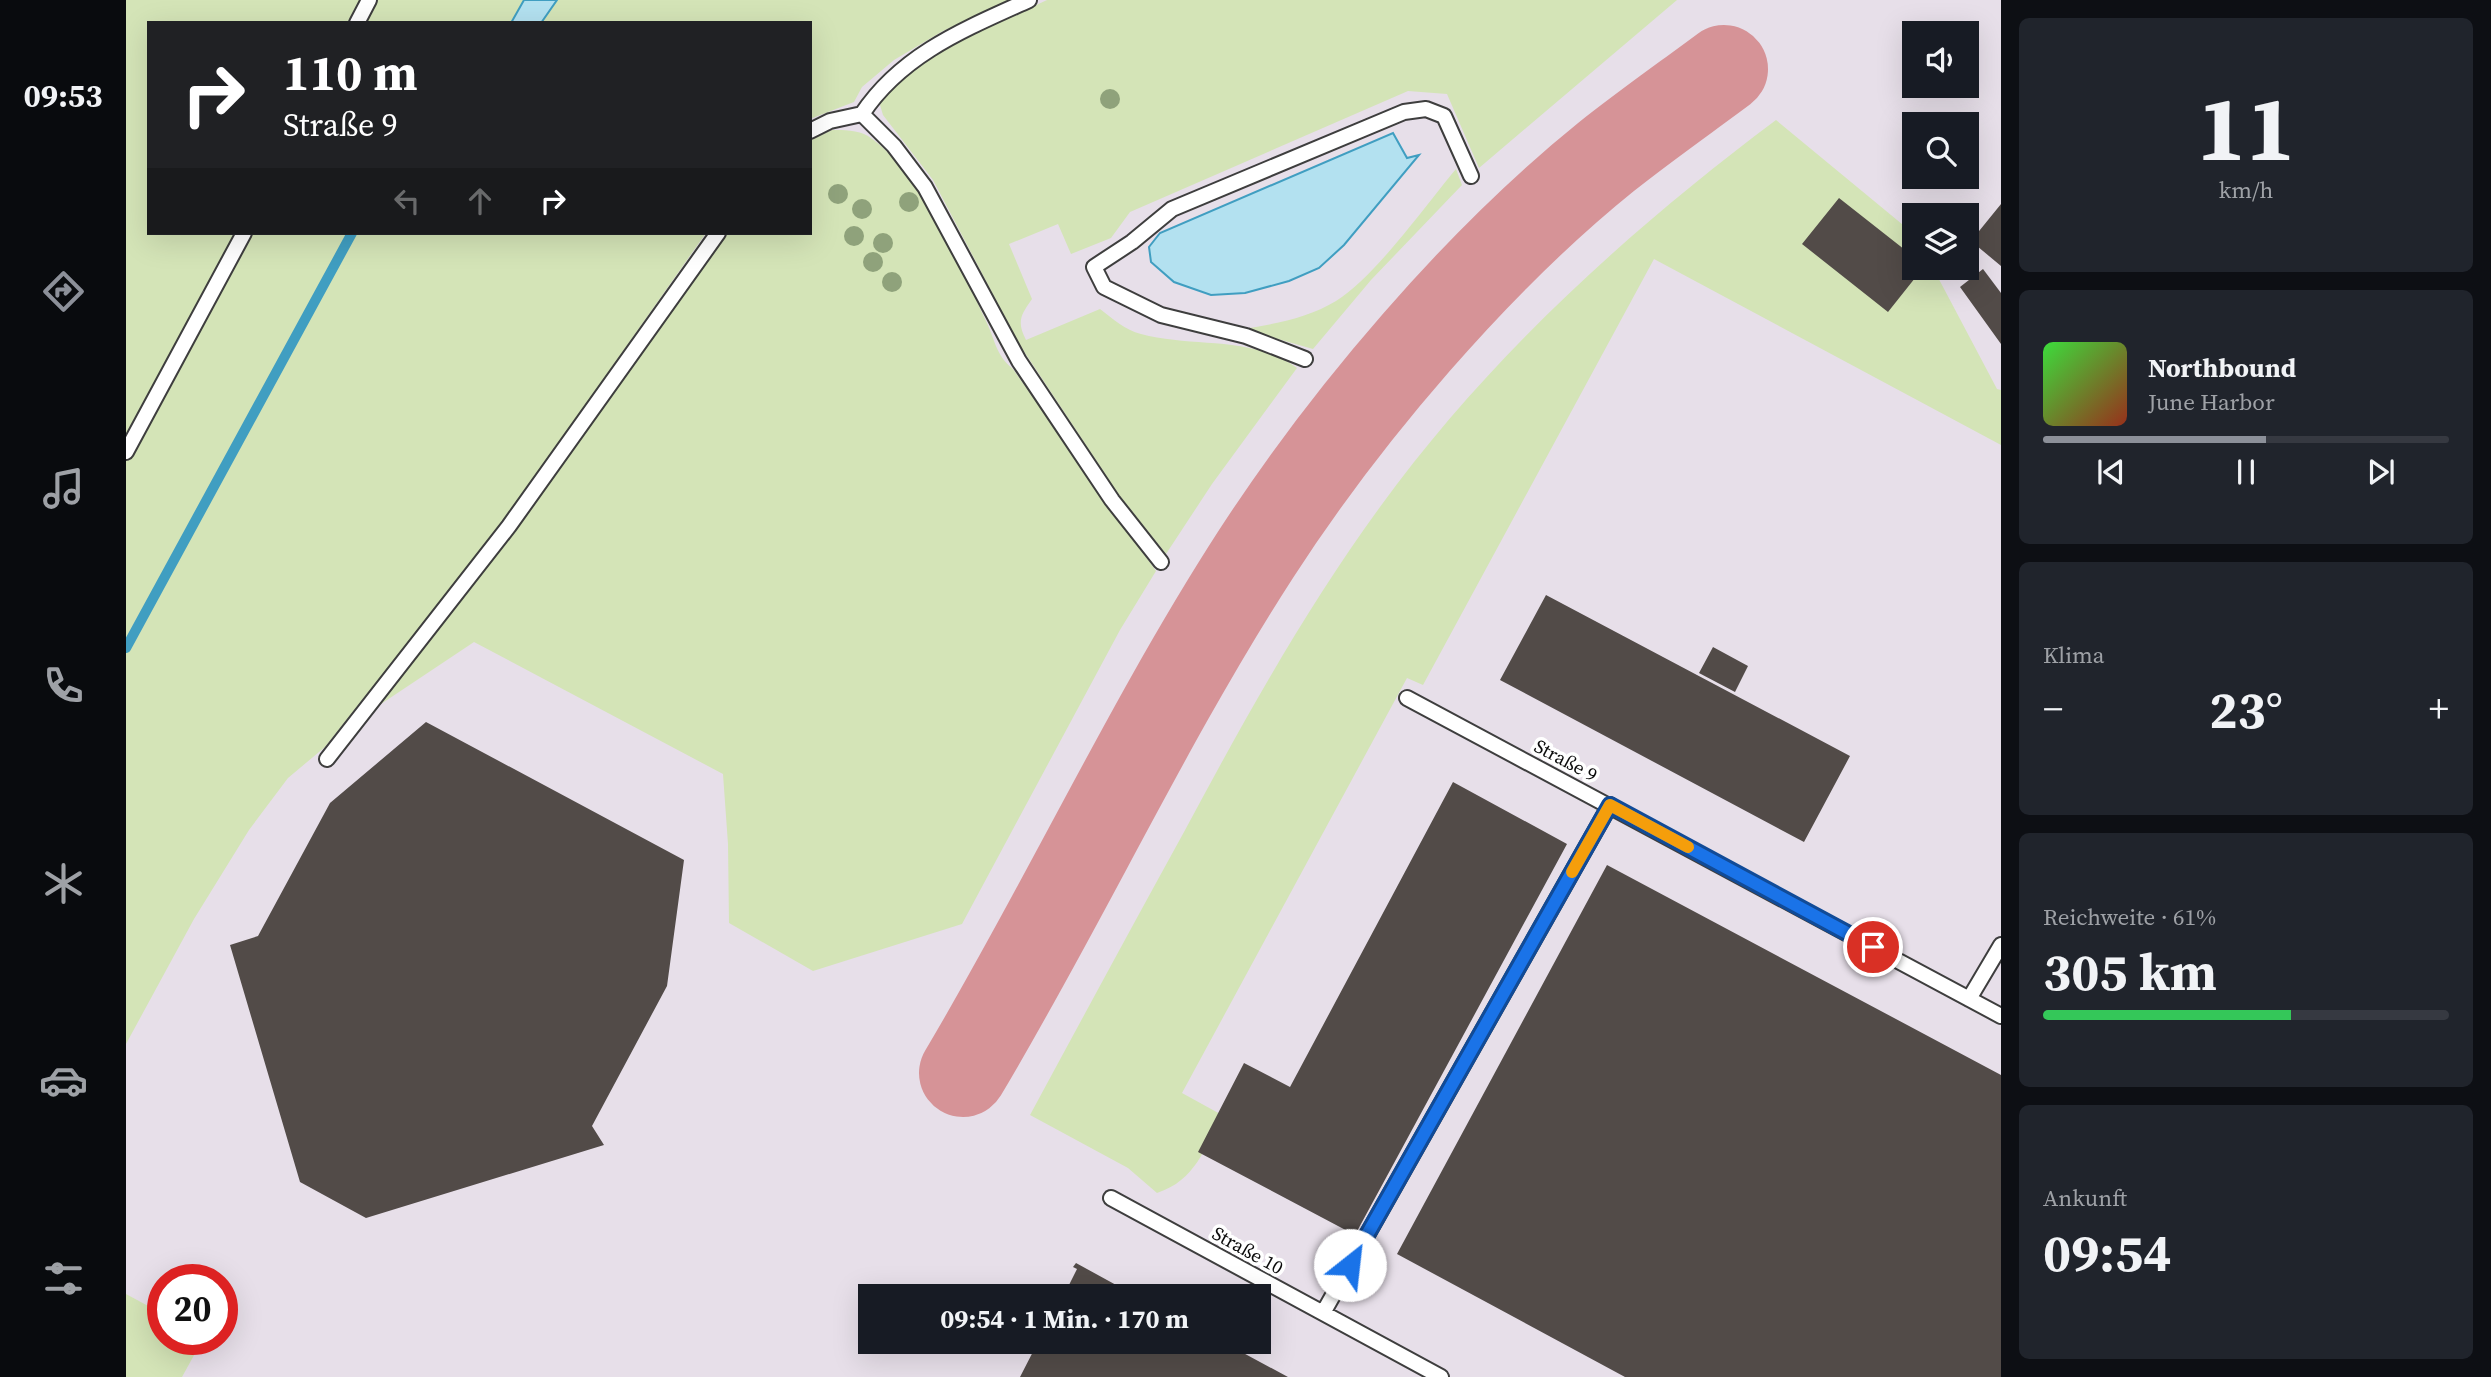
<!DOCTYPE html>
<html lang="de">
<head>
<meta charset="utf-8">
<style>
  :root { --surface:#171b24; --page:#20242c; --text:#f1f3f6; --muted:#9ea1a6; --line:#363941; --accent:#8c9099 }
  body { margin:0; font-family:"Source Serif 4",serif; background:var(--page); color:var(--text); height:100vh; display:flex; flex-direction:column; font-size:26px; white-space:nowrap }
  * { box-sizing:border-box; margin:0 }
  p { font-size:23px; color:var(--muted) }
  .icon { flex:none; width:38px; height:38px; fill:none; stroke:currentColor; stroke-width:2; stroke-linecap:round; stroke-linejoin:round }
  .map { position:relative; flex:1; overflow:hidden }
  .details { display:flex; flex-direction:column; gap:18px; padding:18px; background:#0d0f14; width:490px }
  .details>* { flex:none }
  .top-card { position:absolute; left:21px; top:21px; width:665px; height:214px; border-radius:0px; box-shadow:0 7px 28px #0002; background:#202124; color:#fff; overflow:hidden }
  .tools { position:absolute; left:1776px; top:21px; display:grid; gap:14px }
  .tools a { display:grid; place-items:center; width:77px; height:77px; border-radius:0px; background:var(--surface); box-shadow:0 7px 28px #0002; font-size:35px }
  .speed { position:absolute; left:21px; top:1264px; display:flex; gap:14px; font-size:35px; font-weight:700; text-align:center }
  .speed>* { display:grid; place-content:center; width:91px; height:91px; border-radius:50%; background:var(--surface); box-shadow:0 7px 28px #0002; line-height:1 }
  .speed .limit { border:10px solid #d22; background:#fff; color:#111 }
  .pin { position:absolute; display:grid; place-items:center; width:60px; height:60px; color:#fff; margin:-30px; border:4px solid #fff; border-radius:50%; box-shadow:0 2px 7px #0007 }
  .me { position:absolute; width:77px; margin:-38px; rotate:29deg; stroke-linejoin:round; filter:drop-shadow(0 0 5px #0008) }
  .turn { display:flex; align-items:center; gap:24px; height:147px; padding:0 21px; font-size:32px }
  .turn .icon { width:91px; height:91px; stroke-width:2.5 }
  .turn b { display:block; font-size:49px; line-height:60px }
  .lanes { display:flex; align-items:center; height:66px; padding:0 21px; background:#0003; justify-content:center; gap:35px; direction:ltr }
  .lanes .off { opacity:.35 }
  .big { font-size:52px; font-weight:700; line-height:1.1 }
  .details .widget { flex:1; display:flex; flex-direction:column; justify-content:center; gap:10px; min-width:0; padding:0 24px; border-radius:10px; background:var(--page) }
  .details .dial { align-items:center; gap:0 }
  .dial b { font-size:91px; line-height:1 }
  .song { display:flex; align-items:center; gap:21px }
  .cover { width:84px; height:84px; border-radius:10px; background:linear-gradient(135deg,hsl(120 70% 55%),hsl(10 70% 35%)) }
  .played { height:7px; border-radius:4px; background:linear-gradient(90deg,var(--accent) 55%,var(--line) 55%) }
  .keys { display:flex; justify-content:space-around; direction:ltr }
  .heat { display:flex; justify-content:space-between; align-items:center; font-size:38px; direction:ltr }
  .charge { height:10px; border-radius:5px; background:linear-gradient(90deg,#34c759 61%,var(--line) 0) }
  .trip { position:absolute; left:732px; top:1284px; width:413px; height:70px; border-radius:0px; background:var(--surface); box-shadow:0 7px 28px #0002; font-weight:700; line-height:70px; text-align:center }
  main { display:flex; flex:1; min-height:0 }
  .menu { display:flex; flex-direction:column; width:126px; justify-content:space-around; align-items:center; background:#090b0e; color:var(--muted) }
  .menu .icon { width:49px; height:49px }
  .menu .active { color:var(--accent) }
  .menu b { font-size:32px; color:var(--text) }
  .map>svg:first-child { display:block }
  .industrial { fill:#e7dfe9; fill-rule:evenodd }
  .green { fill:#d4e4b7 }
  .water { fill:#b3e1f0; stroke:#409ec1; stroke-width:2 }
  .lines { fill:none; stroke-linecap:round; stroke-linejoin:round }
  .stream { stroke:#409ec1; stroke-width:10 }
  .taxiway { stroke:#d69397; stroke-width:88 }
  .building { fill:#524b48 }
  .lane-casing { stroke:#3e3e3e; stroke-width:18 }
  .lane { stroke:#fff; stroke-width:14 }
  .tree { fill:#8fa27b }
  .route-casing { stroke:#114b97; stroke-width:18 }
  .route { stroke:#1a73e8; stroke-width:12 }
  .slow { stroke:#f59e0b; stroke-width:12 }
  .labels { text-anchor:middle; stroke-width:7; stroke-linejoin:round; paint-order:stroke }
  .street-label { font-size:19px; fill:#0b0b0b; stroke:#fff }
</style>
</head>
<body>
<main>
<nav class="menu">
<b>09:53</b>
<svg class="icon active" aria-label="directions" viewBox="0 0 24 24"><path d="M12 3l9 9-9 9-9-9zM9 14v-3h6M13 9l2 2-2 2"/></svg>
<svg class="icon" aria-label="music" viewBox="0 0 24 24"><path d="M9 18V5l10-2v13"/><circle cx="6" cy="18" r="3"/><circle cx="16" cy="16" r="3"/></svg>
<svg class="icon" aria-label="phone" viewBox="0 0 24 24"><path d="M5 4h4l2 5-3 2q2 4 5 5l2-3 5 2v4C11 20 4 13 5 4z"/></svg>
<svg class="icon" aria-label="climate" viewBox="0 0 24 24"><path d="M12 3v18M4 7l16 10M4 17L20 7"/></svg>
<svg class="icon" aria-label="car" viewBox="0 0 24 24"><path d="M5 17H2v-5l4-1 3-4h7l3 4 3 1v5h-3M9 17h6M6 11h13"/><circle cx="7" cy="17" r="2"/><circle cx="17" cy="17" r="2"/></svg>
<svg class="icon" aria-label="filters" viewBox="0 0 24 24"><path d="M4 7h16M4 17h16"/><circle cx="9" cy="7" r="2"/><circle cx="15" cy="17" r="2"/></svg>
</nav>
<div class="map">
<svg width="1875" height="1377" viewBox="0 0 1875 1377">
  <rect width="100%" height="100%" fill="#fdf7ea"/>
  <path class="industrial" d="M771,0H1875V1377H0V977L461,233H684V45ZM1788,33H1841V86H1788ZM1788,124H1841V177H1788ZM1788,215H1841V268H1788ZM37,1279H96V1339H37ZM744,1297H1132V1342H744Z"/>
  <path class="green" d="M0,0H398L385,23H23V233H580L377,522L199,747L162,778L123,830L68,919L0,1044Z
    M431,0H884L817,31L768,60L736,87L728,102L684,119V23H415Z
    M921,0H1551L1353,168L1321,94L1282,91L1004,212L985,238L945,254L932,224L883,244L906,299C894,316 891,322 900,340L974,309C987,319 999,330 1015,334C1066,348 1127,335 1171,368L1086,484L1040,554L993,495L893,344L807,180L757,115L754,105C775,59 875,22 921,0Z
    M1650,120L1788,234V268H1807L1871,389L1875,390V445L1528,259L1297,685L1281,678L1056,1093L1096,1115C1078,1149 1070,1180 1031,1193L1002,1168L904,1115C955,1021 1006,926 1058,832C1118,720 1179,610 1254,507C1362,358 1503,230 1650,120Z
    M706,130C717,130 732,130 742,136C790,166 835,267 859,319C869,338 869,355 887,369L1030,571L994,630L836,924L687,971L603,923L602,844L597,774L348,642L252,706L387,533L602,233H684V140Z
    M1330,169L1336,185L1245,280L1187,349L1117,329C1149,324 1182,318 1210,301C1249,277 1299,206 1330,169Z
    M0,1294L37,1314V1339H77L56,1377H0Z"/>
  <path class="water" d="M398,0H431L415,23H385Z
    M1267,133L1281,158L1293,155L1218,245L1193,268L1163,281L1119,293L1085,295L1048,282L1025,262L1023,247L1034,233Z"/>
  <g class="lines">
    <path class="stream" d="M0,648L226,233"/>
    <path class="taxiway" d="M837,1073C939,902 1022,721 1130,554C1220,415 1351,261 1480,157C1519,126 1559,98 1598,69"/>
  </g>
  <path class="building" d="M1713,198L1788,257V268H1797L1762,312L1676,244Z
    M1875,204V266L1845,241Z
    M1857,269L1875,293V344L1834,287Z
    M1420,595L1724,756L1678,842L1374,680Z
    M1587,647L1622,666L1609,692L1573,673Z
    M300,722L558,860L541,986L466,1126L478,1145L240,1218L174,1182L104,945L132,936L204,803Z
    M1327,782L1441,844L1229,1235L1072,1152L1118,1063L1164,1087Z
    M1481,865L1875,1075V1377H1499L1271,1254Z
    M950,1263L1012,1297H937L951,1269L947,1267Z
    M912,1342H1097L1162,1377H894Z"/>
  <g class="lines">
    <defs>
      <path id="lane" d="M231,23L243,0
        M736,114L768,146L799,187L893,361L986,500L1035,562
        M684,131L704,121L736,114C776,54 839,29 903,0
        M1179,359L1120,336L1035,315L978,287L968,267L1006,242L1046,209L1278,112L1300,109L1318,116L1345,176
        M0,452L118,233
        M1281,698L1875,1016
        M201,759L383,526L592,233
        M1843,999L1875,945
        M985,1198L1315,1377
        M1197,1313L1484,805"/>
    </defs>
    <use href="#lane" class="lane-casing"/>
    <use href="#lane" class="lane"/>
  </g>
  <g class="tree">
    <circle cx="984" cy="99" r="10"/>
    <circle cx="712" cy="194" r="10"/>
    <circle cx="783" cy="202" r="10"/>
    <circle cx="736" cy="209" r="10"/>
    <circle cx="728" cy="236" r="10"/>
    <circle cx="757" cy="243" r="10"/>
    <circle cx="747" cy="262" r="10"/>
    <circle cx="766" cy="282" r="10"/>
  </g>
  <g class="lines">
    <defs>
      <path id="route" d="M1224,1265L1484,805L1747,947"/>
    </defs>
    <use href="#route" class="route-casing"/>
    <use href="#route" class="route"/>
    <path class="slow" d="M1446,872L1484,805L1562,847"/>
  </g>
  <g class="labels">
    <g class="street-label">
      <text transform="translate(1440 760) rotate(28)" y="7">Straße 9</text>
      <text transform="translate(1122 1250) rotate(29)" y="7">Straße 10</text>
    </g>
  </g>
</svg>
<div class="tools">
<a><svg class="icon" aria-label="sound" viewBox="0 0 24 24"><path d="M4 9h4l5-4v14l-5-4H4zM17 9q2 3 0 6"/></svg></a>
<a><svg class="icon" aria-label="search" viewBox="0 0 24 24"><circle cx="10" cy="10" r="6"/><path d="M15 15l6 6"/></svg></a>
<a><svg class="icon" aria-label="layers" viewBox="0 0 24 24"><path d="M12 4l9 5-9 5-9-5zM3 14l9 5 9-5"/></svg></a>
</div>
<div class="speed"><div class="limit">20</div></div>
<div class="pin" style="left:1747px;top:947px;background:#d93025"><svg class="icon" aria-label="arrive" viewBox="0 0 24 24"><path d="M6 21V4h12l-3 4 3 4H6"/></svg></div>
<svg class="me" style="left:1224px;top:1265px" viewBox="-20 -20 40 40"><circle r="19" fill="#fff"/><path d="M0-13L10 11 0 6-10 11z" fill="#1a73e8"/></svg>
<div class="trip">09:54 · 1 Min. · 170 m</div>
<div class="top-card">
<div class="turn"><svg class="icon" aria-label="right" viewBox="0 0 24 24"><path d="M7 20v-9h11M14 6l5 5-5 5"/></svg><div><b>110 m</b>Straße 9</div></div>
<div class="lanes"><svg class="icon off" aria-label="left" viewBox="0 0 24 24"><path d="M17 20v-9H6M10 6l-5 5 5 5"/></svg><svg class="icon off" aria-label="ahead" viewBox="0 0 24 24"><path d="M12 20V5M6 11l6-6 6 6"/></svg><svg class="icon" aria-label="right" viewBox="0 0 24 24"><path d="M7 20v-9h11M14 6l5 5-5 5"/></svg></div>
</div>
</div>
<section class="details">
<div class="widget dial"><b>11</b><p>km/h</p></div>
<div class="widget">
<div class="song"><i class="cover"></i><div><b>Northbound</b><p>June Harbor</p></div></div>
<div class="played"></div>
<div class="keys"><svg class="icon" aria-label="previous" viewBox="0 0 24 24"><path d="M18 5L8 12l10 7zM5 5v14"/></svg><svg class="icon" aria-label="pause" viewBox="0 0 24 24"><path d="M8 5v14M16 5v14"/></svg><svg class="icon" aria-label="next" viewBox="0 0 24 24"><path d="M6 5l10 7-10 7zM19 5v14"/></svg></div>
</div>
<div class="widget"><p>Klima</p>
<div class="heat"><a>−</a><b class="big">23°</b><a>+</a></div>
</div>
<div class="widget"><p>Reichweite · 61%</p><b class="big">305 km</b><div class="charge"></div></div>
<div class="widget"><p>Ankunft</p><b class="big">09:54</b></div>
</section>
</main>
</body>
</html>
